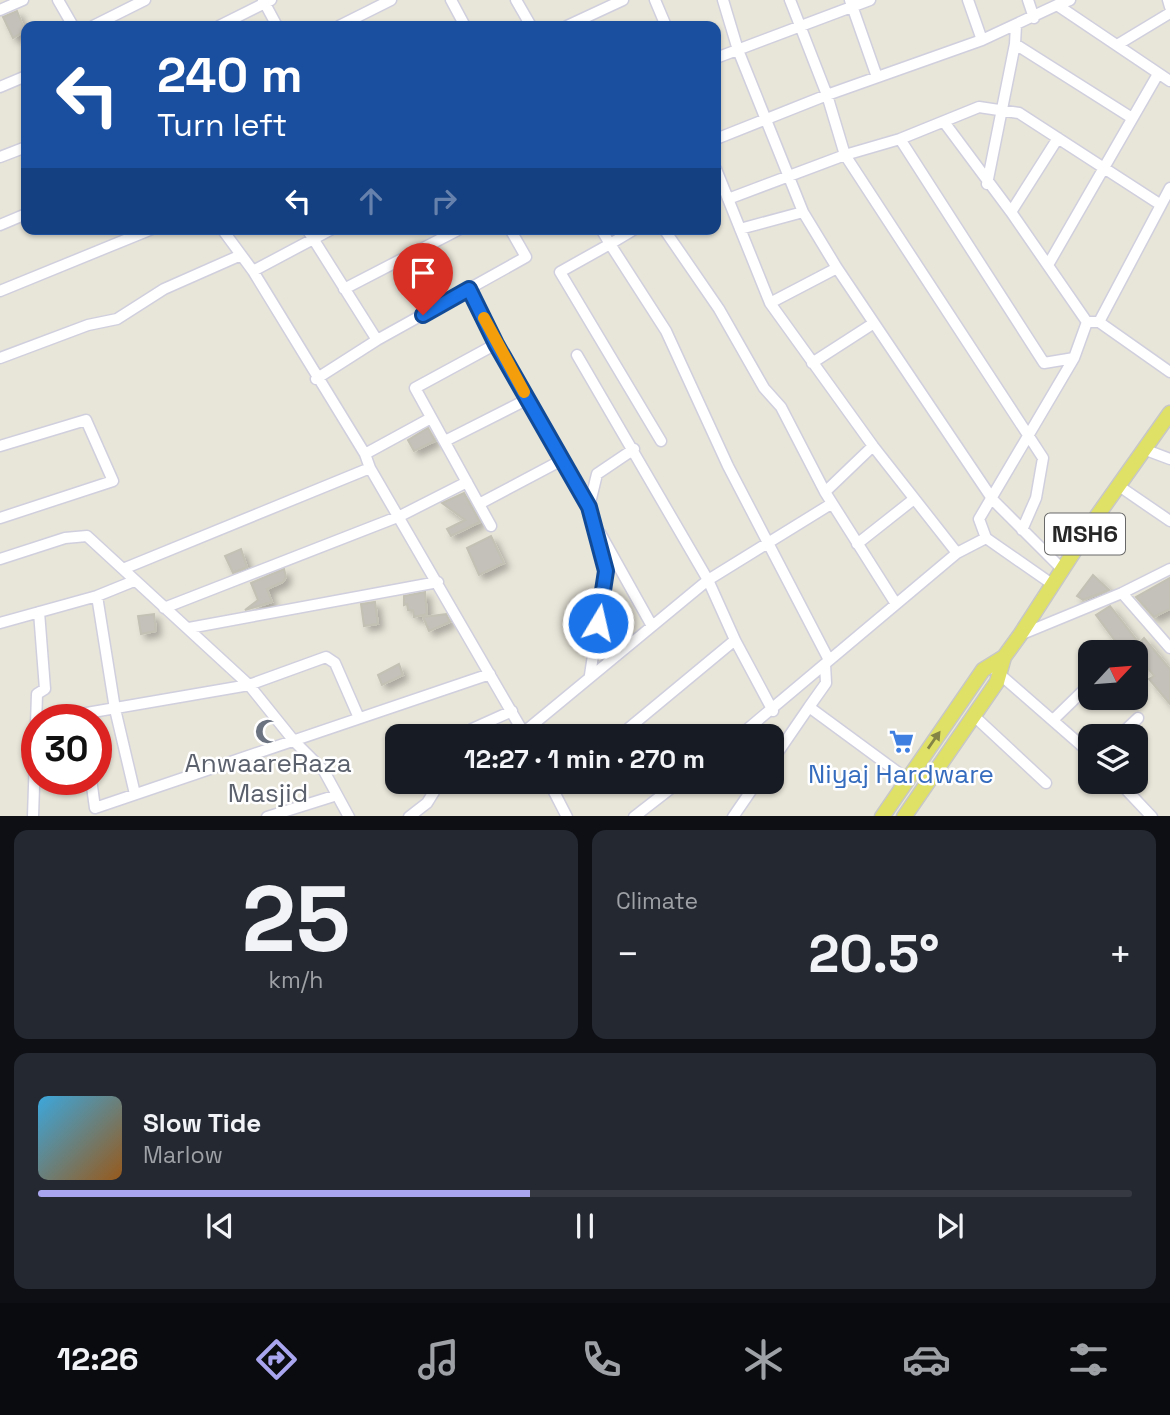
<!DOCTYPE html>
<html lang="en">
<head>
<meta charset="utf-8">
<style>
  :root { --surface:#171b24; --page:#242831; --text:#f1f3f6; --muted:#9ea1a6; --line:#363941; --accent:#a9a6ef }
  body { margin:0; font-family:"Space Grotesk",sans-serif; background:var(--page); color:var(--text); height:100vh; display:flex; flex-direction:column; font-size:26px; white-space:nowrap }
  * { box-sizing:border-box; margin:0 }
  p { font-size:23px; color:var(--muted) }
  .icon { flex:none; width:38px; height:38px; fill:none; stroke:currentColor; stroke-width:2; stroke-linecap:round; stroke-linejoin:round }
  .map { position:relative; height:816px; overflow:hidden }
  .panel { display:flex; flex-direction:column; gap:14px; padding:14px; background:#0d0f14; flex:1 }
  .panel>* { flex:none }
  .hud { position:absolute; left:21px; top:21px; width:700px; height:214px; border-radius:14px; box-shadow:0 2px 5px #0004; background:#1a4fa0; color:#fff; overflow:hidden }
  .needle { width:46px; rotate:64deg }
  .controls { position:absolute; left:1078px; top:640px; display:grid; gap:14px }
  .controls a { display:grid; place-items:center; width:70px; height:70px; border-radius:14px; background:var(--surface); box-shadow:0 2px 5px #0004; font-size:35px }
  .speed { position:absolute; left:21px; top:704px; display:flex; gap:14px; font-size:35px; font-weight:700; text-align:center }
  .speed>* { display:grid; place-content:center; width:91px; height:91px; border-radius:50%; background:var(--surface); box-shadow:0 2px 5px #0004; line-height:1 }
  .speed .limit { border:10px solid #d22; background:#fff; color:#111 }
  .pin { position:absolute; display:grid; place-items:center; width:60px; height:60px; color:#fff; margin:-72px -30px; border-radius:50% 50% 50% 0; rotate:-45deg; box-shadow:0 0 7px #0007 }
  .pin .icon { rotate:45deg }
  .me { position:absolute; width:77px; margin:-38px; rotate:9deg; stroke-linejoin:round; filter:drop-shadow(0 0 5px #0008) }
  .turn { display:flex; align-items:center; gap:24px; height:147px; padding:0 21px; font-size:32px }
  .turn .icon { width:91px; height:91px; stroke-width:2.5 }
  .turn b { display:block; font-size:49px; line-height:60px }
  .lanes { display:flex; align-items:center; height:66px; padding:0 21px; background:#0003; justify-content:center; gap:35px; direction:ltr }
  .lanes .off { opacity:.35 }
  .big { font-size:52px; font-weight:700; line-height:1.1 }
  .panel .tile { flex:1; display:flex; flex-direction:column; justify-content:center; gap:10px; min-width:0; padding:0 24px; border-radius:14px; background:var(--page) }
  .panel .dial { align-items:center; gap:0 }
  .dial b { font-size:91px; line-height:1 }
  .song { display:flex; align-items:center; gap:21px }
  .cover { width:84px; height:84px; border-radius:10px; background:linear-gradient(135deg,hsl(200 70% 55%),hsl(30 70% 35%)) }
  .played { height:7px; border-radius:4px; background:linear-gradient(90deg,var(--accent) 45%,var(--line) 45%) }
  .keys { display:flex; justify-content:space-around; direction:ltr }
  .heat { display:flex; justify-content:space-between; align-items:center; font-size:38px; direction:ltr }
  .panel .tiles { flex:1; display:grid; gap:14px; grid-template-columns:1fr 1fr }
  .tile:last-child { grid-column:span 2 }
  .trip { position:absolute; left:385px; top:724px; width:399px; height:70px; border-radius:14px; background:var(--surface); box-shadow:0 2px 5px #0004; font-weight:700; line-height:70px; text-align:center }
  .tab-bar { display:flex; height:112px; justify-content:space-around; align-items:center; background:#090b0e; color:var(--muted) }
  .tab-bar .icon { width:49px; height:49px }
  .tab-bar .selected { color:var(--accent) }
  .tab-bar b { font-size:32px; color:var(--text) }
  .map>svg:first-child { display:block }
  .building { fill:#c3c1b9; stroke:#c3c1b4; stroke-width:2; filter:url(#shadow) }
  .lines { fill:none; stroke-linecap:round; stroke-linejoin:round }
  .minor-casing { stroke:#d0cfde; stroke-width:13 }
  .major-casing { stroke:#c7c7c7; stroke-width:17 }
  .minor { stroke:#fff; stroke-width:10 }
  .major { stroke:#dfe066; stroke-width:14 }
  .oneway { fill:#838446 }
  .route-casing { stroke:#114b97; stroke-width:18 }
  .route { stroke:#1a73e8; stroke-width:12 }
  .slow { stroke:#f59e0b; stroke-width:12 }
  .labels { text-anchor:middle; stroke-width:5; stroke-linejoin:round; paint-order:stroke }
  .shield { fill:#fff; stroke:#686868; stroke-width:2 }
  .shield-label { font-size:24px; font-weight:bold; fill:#272727 }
  .worship-label { font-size:26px; fill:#5b616d; stroke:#fff }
  .shop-label { font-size:26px; fill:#366cbe; stroke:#fff }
</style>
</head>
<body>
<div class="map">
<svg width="1170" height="817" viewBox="0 0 1170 817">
  <defs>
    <filter id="shadow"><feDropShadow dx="5" dy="5" stdDeviation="3.5" flood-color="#0004"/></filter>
  </defs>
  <rect width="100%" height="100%" fill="#e8e5d9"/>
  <path class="building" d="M17,11L25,31L13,38L3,17Z
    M428,428L435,441L414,451L408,440Z
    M464,493L480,522L451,536L447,529L465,520L442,503Z
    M491,536L504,563L479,575L467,548Z
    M241,549L247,567L233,573L225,556Z
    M284,569L286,577L283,582L267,589L272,602L245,610L258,600L251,583Z
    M1093,575L1109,590L1083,600L1077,596Z
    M1170,578V609L1154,617L1136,597Z
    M425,592L427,614L414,617L413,610H408L407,604L404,605V596Z
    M375,602L378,624L364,626L361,604Z
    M1110,606L1139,643L1144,638L1170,669V704L1149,679L1154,676L1136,653H1124L1096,615Z
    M154,614L156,631L141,634L138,616Z
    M446,614L450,622L429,631L423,617Z
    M399,664L403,675L382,685L378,675Z"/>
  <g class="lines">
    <defs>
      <path id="minor" d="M58,0L73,26
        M263,0L277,26
        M451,0L465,26
        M516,0L531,26
        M655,0L666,26
        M723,0L738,50L803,212L837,268L993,500L1062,569
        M790,0L827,95L845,155L1043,458L1036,498L1022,530
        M850,0L877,77
        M968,0L982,40
        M1028,0L1034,18
        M1168,0L1170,7
        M1057,5L1070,0
        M0,10L23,0
        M93,26L145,0
        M219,26L271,0
        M339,26L391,0
        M567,26L623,0
        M1015,44L1132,118
        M1117,45L1170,13
        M716,58L870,0
        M0,87L26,76
        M944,122L1011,212L1087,322H1099L1170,372
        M716,139L827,95L982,40L1057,5L1170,81
        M900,139L1044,363L1074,358
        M0,157L26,147
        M716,169L770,303L873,446L957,553L986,538L1052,584
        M987,184L1015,44L1016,25
        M728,199L845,155L900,139L979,107L1019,113L1161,205
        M1011,212L1058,138
        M0,225L26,214
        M222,229L253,271L365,454L370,468L526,737
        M307,229L377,340
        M601,229L610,244L560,272L661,441
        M635,229L610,244L666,331L728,466L829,660
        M664,229L719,309L764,388L781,407L825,492
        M740,229L803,212
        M1048,265L1158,74
        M253,271L332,229
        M344,289L460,229
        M469,289L496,344L589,507
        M0,291L152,229
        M770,303L837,268
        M1099,322L1170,188
        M577,355L708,580L735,640L618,737
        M0,358L88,325L117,319L164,289L241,255
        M812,363L874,323
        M316,379L377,340L526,257L510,229
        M445,441L528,399
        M0,446L86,420L113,481L0,518
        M873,446L825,492L896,604
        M1146,450L1170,459
        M365,454L431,418
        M1119,486L1170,521
        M479,504L562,460
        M491,526L415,388L496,344
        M600,533L652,626
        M986,538L979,519L1074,358L1087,322
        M857,544L914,499
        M0,559L65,538L87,536L249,685L294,741L324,771L349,817
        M123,569L370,468
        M1122,593L1170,648
        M97,596L115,709L135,794
        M164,608L400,516L467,482
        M0,623L97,596L134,581
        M189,628L438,582
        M1020,635L1122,593L1170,569
        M735,640L773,711
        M825,664L826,683L809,707L907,779
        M996,671L1090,753
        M590,675L606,571L589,507L597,474L634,449
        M974,716L1046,783
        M82,719L81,714L249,685L326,657L335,663L359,718
        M1054,719L1090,684
        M524,732L708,580L831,504
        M464,737L472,729L512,711
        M738,737L957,553
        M1118,737L1138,718
        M772,761L809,707
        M91,779L95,808L490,674
        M549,782L567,817
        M1119,782L1152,817
        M33,817L37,694L45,689L39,612
        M267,817L337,795
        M409,817L427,803L440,782
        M634,817L679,782
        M733,817L757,782"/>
      <path id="major" d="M882,817L983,670L1004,657L1020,635L1097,516L1170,413
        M904,817L997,682L1004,657"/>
    </defs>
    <use href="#minor" class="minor-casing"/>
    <use href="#major" class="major-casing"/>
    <use href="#minor" class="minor"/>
    <use href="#major" class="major"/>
  </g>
  <defs><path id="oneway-solid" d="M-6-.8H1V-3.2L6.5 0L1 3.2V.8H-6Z" transform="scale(1.75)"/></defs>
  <use class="oneway" href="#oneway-solid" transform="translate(934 740) rotate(-55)"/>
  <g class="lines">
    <defs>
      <path id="route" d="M423,315L469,289L496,344L589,507L606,571L598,623"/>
    </defs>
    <use href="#route" class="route-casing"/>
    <use href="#route" class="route"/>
    <path class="slow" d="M484,318L524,392"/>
  </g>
  <defs>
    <symbol id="mosque-bare" viewBox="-9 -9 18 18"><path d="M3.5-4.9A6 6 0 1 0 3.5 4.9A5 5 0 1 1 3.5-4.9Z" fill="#6b7280" stroke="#fff" stroke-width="2.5" paint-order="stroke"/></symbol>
    <symbol id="supermarket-bare" viewBox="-9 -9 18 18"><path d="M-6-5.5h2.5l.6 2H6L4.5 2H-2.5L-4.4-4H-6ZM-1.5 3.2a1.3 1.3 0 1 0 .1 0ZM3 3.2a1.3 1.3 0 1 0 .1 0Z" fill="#3f7fe0" stroke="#fff" stroke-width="2.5" paint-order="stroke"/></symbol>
  </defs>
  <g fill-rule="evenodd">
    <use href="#mosque-bare" x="250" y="714" width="35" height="35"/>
    <use href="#supermarket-bare" x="884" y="724" width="35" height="35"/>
  </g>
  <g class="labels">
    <rect class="shield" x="1045" y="513.5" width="80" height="41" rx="5"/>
    <g class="shield-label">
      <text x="1085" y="542">MSH6</text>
    </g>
    <g class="worship-label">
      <text x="268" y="772">AnwaareRaza<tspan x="268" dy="30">Masjid</tspan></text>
    </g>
    <g class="shop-label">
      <text x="901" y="783">Niyaj Hardware</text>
    </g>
  </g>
</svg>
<div class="controls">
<a><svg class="needle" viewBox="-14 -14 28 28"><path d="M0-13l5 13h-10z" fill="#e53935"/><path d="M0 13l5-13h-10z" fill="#9ea1a6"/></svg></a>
<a><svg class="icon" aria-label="layers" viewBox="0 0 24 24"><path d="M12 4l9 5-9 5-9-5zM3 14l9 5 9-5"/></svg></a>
</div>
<div class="speed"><div class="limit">30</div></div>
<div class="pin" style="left:423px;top:315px;background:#d93025"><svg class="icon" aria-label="arrive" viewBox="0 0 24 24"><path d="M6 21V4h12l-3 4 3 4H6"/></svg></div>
<svg class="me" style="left:598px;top:623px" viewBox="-20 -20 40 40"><circle r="17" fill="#1a73e8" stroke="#fff" stroke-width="3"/><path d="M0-11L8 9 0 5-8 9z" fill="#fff"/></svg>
<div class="trip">12:27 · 1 min · 270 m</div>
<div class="hud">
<div class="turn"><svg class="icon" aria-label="left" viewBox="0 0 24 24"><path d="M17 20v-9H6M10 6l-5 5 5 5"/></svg><div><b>240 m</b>Turn left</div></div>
<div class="lanes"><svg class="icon" aria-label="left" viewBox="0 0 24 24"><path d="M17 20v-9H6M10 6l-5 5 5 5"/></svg><svg class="icon off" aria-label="ahead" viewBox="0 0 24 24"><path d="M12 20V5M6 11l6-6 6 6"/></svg><svg class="icon off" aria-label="right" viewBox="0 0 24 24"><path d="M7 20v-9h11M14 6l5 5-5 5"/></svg></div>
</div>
</div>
<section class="panel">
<div class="tiles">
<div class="tile dial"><b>25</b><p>km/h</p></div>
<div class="tile"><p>Climate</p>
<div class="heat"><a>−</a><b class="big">20.5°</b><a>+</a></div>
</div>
<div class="tile">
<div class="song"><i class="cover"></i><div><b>Slow Tide</b><p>Marlow</p></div></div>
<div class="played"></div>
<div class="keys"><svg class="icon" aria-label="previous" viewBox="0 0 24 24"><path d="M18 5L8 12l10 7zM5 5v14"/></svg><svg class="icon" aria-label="pause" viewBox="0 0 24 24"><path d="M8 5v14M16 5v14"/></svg><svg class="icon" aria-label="next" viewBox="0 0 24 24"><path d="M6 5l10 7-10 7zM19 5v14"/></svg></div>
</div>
</div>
</section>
<nav class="tab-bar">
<b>12:26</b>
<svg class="icon selected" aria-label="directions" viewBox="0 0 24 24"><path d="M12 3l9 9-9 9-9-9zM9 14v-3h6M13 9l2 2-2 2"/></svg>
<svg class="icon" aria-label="music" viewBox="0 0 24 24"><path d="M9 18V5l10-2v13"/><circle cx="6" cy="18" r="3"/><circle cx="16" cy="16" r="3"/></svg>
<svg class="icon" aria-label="phone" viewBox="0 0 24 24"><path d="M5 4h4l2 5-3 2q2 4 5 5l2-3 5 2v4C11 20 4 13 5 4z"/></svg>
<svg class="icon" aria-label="climate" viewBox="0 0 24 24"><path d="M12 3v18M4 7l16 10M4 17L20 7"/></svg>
<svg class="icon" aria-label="car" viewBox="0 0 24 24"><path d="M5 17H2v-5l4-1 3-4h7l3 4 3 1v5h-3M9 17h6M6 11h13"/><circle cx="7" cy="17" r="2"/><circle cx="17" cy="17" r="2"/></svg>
<svg class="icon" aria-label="filters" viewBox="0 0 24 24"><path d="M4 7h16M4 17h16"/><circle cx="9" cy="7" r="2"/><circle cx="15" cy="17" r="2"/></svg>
</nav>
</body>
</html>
